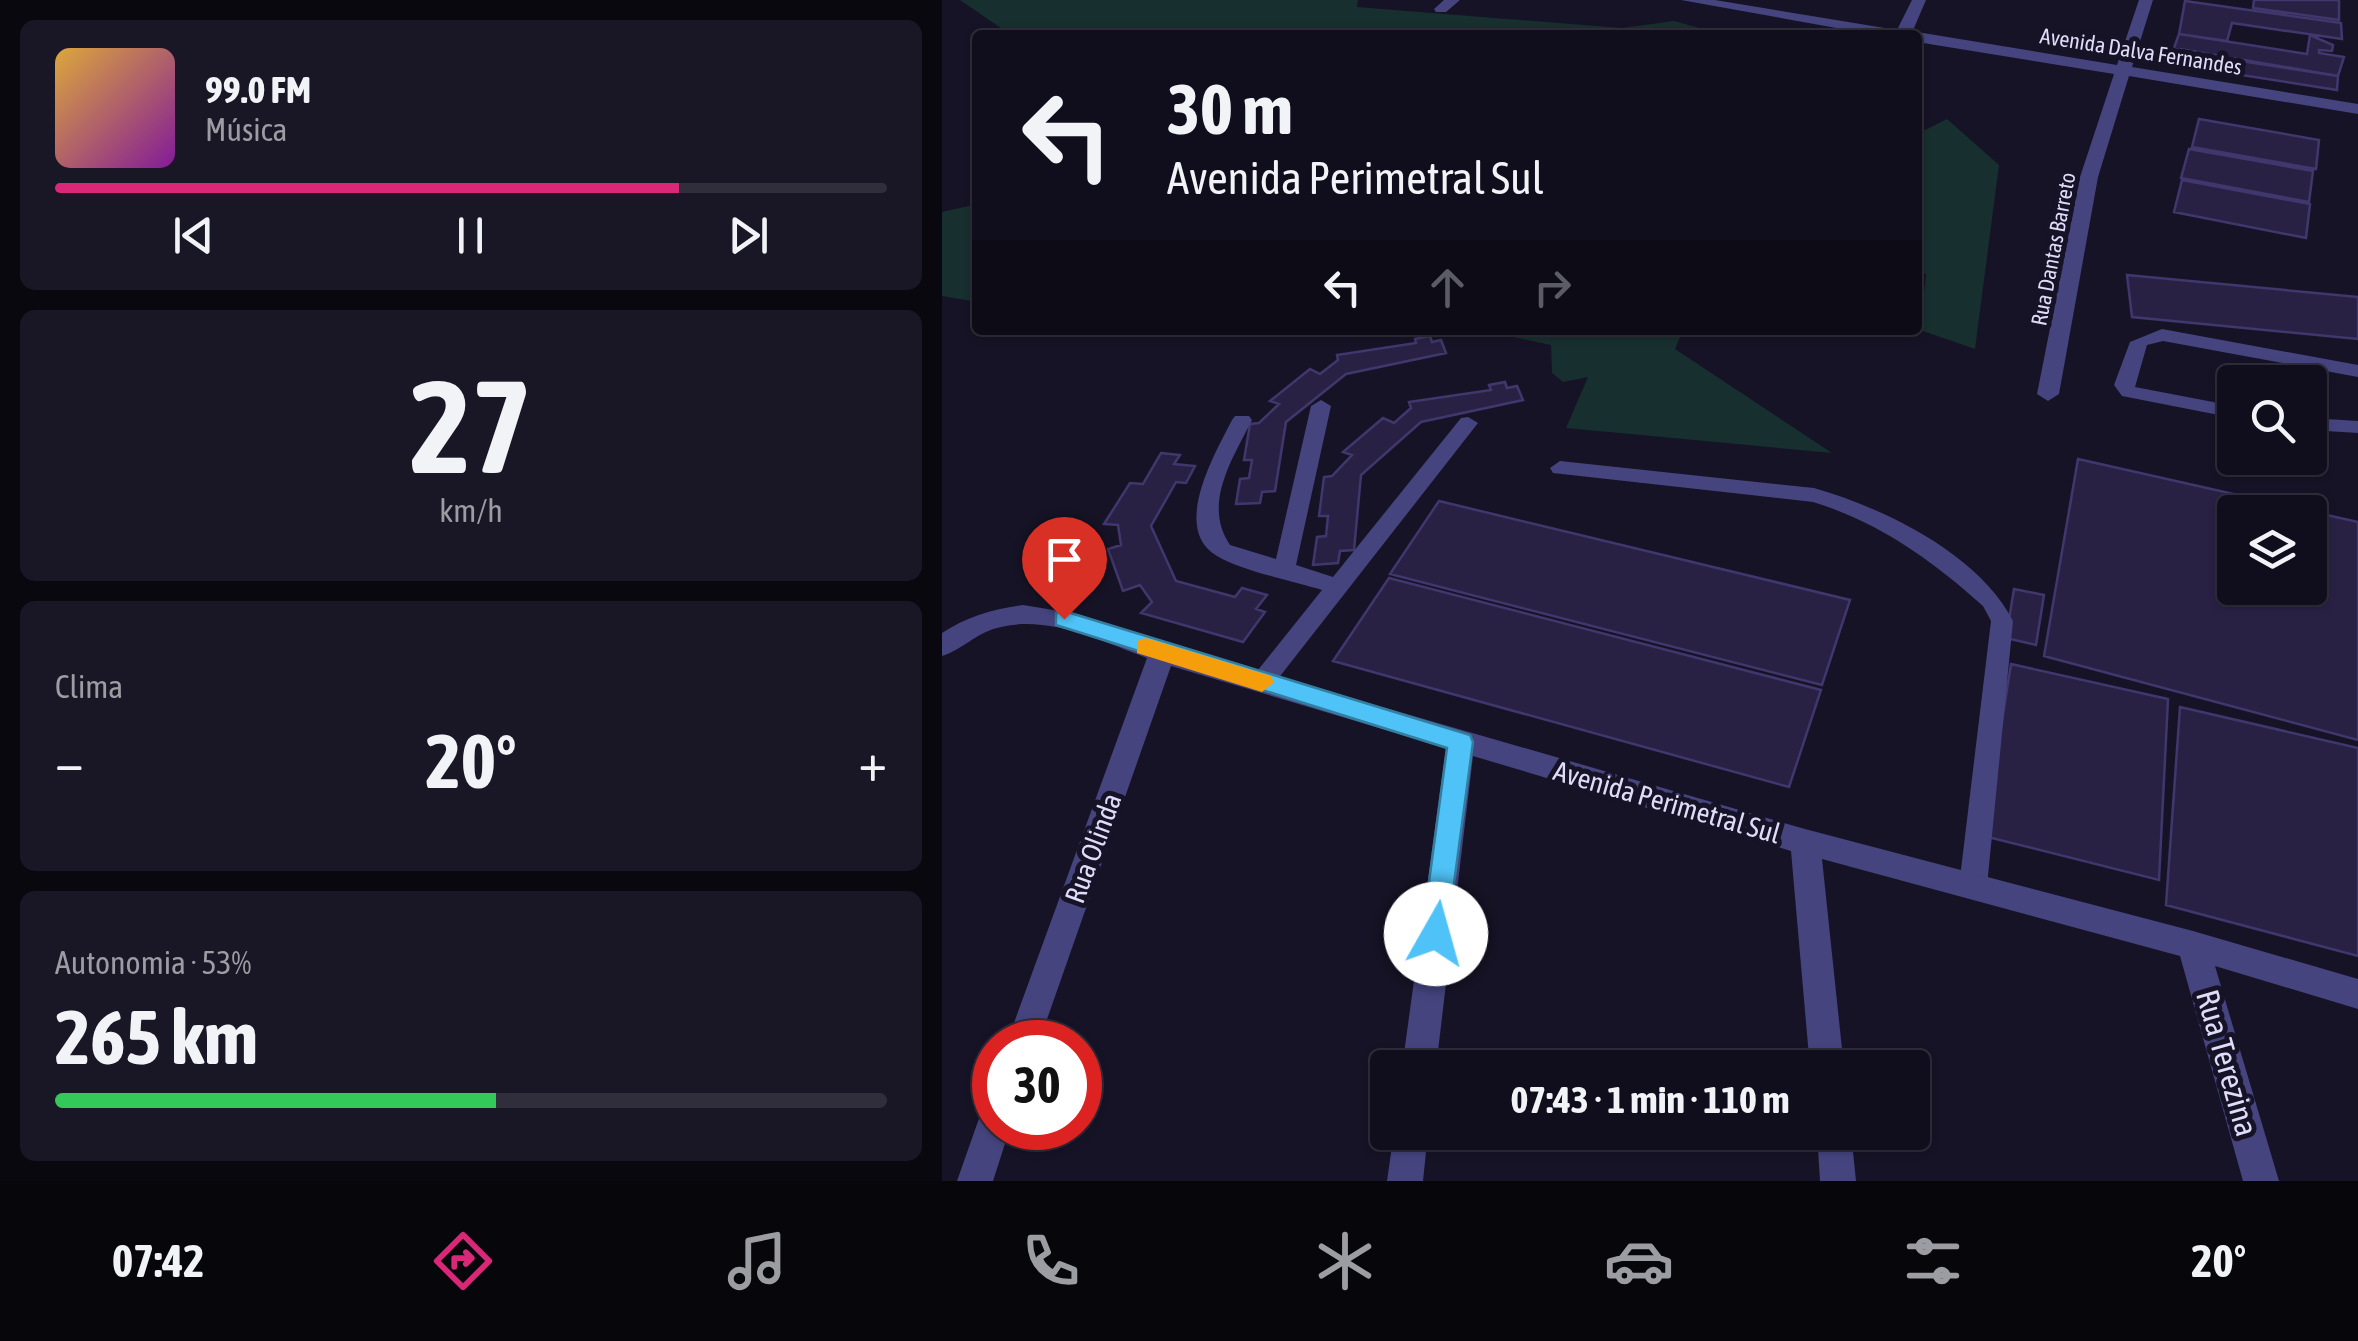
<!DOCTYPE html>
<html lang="pt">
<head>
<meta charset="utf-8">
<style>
  :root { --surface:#100e1c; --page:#191725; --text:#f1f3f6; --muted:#9c9ca3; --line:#302e3b; --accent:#db2777 }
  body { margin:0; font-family:"Asap Condensed",sans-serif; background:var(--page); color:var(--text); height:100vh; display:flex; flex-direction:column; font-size:38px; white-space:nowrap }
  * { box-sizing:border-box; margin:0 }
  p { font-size:32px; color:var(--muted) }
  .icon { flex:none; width:55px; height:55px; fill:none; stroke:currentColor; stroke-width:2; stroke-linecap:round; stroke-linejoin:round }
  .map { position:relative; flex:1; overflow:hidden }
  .panel { display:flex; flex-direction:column; gap:20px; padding:20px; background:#09080f; width:942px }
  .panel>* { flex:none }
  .hud { position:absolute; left:30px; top:30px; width:950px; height:305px; border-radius:10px; box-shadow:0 2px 8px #0004,0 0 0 2px var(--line); background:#100e1c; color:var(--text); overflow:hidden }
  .tools { position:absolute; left:1275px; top:365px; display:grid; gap:20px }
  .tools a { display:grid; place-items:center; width:110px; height:110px; border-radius:10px; background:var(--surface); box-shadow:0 2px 8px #0004,0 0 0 2px var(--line); font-size:50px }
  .speed { position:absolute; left:30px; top:1020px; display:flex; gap:20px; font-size:50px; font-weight:700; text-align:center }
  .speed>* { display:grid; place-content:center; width:130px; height:130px; border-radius:50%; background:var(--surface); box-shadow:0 2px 8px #0004,0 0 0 2px var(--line); line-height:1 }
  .speed .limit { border:15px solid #d22; background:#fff; color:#111 }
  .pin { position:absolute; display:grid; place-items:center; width:85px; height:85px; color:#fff; margin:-102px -42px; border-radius:50% 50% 50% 0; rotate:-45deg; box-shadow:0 0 10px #0007 }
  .pin .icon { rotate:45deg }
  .me { position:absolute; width:110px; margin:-55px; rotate:7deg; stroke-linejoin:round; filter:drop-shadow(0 0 8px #0008) }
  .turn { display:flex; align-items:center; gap:35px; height:210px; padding:0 30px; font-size:45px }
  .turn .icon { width:130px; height:130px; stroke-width:2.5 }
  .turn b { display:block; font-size:70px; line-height:85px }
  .lanes { display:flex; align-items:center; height:95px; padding:0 30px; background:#0003; justify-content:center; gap:50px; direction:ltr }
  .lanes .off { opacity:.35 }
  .big { font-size:75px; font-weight:700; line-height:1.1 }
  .panel .tile { flex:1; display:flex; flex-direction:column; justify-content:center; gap:15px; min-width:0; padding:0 35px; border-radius:15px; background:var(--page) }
  .panel .dial { align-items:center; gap:0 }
  .dial b { font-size:130px; line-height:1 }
  .song { display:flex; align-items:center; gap:30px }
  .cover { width:120px; height:120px; border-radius:15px; background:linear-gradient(135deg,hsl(40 70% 55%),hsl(290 70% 35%)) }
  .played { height:10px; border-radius:5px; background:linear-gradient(90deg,var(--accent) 75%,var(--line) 75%) }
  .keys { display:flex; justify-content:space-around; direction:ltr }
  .heat { display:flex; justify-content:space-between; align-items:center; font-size:55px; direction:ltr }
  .charge { height:15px; border-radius:8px; background:linear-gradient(90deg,#34c759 53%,var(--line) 0) }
  .trip { position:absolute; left:428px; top:1050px; width:560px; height:100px; border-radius:10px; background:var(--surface); box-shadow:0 2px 8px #0004,0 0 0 2px var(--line); font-weight:700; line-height:100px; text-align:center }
  .tab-bar { display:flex; height:160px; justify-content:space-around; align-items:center; background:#06060b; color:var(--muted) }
  .tab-bar .icon { width:70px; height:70px }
  .tab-bar .active { color:var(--accent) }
  .tab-bar b { font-size:45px; color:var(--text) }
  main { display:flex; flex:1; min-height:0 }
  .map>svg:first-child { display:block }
  .green { fill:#172f2e }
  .building { fill:#282144; stroke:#40376d; stroke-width:2.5; fill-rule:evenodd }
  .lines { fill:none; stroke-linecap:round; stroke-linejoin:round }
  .service { fill:#45447f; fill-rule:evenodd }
  .minor { fill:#45447f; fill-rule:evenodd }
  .route { fill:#4fc3f7; stroke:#337fa1; stroke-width:2.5 }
  .slow { fill:#f59e0b }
  .labels { text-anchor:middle; stroke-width:10; stroke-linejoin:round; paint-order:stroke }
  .far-street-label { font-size:22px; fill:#dfdcfa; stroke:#161326 }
  .street-label { font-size:28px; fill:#dfdcfa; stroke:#161326 }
  .near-street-label { font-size:32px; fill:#dfdcfa; stroke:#161326 }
</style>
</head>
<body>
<main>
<section class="panel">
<div class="tile">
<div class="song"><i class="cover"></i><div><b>99.0 FM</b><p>Música</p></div></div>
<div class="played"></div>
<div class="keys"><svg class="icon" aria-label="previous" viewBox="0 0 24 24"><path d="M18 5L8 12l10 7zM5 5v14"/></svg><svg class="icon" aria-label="pause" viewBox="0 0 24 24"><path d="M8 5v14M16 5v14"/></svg><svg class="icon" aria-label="next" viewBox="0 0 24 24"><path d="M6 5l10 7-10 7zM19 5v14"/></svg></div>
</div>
<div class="tile dial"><b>27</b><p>km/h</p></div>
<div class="tile"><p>Clima</p>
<div class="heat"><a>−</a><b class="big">20°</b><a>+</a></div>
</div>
<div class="tile"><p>Autonomia · 53%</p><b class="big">265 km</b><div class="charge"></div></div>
</section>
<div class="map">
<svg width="1416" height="1181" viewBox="0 0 1416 1181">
  <rect width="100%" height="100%" fill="#161326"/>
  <path class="green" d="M18,0H416L415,7L680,28L732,21L783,35H69Z
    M1005,119L1057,165L1033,349L978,330L984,274L975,272V134Z
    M35,204V302L0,296V212Z
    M539,330H741L733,349L890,453L624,428L646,377L621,382L610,373L609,345Z"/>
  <path class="building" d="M1312,0H1397V20L1311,8Z
    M1243,1L1399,23L1400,39L1290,23L1285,41L1237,34Z
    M1237,34L1365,54L1368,35L1391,45L1390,51L1377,50V53L1402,57L1396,76L1232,48Z
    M1227,50L1396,76L1395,90L1223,63Z
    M1257,119L1377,140L1374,169L1250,147Z
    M1247,149L1371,171L1367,202L1239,178Z
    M1240,180L1368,204L1364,238L1232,212Z
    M1185,275L1416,297V339L1190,317Z
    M488,336L490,342L499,340L504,353L404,374L344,422L333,491L320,492L318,503L294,504L298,479L307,478L310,460H302L308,424L317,423L337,404L328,401L368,369L378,374L396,360L395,355L474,343L473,339Z
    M563,382L565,388L575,386L581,400L479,422L419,475L412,550L398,551L396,563L371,565L375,537L384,536L386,516H377L382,477L390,476L410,455L401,452L441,418L452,423L469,408L467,402L549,390L547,385Z
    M219,453L238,455L232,464L253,466L244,483L234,482L209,526L234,581L293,597L300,588L325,595L314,609L323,612L301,642L199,613L210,602L198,585L181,591L166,549L179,545L176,525L162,524L188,483L201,484Z
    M1136,459L1416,522V740L1102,656ZM1292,512H1368V588H1292Z
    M497,501L908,600L880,685L448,574Z
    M447,578L879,690L847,787L391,661Z
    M1072,589L1102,595L1094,645L1064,638Z
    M1069,664L1226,699L1217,880L1042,836Z
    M1238,707L1416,748V956L1224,905Z"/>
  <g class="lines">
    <path class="service" d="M1220,329L1416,365V377L1221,341L1205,345L1193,387L1292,406V418L1180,396L1172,385L1188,342Z
      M379,400L389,406L354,565L391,577L519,418L526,417L536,423L328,689H312L308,682L312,675L380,590C351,581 300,571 275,556C228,529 274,452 290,420L293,416H307L310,420C291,458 260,504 288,545L334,559L369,406Z
      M1368,418L1416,421V433L1368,430Z
      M618,461L872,488C942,508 1037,554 1071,621L1045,886L1041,895L1031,898L1021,895L1017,886L1049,621L1041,606C991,561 937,522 871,502L611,473L608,468Z"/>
    <path class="minor" d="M502,0H518L504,12H494L492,9Z
      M739,0H773L955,30L970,0H984L969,35H933Z
      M1197,0H1211L1190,67L1416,104V114L1187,76L1156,177L1117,394L1106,401L1095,394L1138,177L1172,74L975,42V35H969L975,32L1175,65Z
      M81,605L136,614L226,645L863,829L1251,931L1416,979V1009L1273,966L1337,1181H1301L1238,956L880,859L902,1068H868L849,851L531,756L494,1068H460L504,748L229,666L97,1042H65L205,658C159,641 105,614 55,628C34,633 20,650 0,656V633C26,616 51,609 81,605Z
      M52,1105V1128H68L51,1181H15L40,1110Z
      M452,1132H486L481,1181H445Z
      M875,1132H909L914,1181H878Z"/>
  </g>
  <path class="route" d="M122,611L528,735L531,742L504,943L494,947L484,943L480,934L505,748L114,625V613Z"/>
  <path class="slow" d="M204,638L329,676L332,682L320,692L195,653V641Z"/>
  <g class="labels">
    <g class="far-street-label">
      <text transform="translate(1199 51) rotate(9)" y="8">Avenida Dalva Fernandes</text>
      <text transform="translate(1111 249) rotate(-79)" y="8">Rua Dantas Barreto</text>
    </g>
    <g class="street-label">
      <text transform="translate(725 802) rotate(16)" y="10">Avenida Perimetral Sul</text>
      <text transform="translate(151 848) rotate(-70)" y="10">Rua Olinda</text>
    </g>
    <g class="near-street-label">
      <text transform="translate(1285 1063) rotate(74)" y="11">Rua Terezina</text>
    </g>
  </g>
</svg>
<div class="tools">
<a><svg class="icon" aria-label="search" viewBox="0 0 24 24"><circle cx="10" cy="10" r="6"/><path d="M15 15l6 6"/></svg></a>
<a><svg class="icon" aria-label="layers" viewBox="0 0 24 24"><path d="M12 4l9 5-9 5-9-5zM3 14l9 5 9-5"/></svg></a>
</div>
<div class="speed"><div class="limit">30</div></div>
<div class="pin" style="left:122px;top:619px;background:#d93025"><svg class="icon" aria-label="arrive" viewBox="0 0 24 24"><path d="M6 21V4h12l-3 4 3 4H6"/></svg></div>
<svg class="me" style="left:494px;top:934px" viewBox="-20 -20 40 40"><circle r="19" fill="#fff"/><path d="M0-13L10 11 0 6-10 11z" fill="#4fc3f7"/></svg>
<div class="trip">07:43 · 1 min · 110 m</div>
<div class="hud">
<div class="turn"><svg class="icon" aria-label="left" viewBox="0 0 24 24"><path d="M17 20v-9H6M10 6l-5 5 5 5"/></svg><div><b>30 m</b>Avenida Perimetral Sul</div></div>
<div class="lanes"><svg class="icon" aria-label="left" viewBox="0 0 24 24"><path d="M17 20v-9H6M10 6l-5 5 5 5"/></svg><svg class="icon off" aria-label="ahead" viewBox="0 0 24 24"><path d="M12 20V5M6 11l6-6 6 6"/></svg><svg class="icon off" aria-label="right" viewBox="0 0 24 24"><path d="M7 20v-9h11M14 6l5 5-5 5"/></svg></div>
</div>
</div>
</main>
<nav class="tab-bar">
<b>07:42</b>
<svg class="icon active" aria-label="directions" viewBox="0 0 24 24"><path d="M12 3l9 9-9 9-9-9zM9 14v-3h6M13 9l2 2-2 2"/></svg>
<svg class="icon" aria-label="music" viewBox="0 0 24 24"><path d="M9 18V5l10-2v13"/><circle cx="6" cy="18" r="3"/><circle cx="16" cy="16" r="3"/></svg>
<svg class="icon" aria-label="phone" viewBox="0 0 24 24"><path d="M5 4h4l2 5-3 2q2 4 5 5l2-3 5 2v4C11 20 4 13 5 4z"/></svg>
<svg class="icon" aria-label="climate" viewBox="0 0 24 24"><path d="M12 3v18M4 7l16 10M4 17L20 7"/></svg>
<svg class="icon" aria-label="car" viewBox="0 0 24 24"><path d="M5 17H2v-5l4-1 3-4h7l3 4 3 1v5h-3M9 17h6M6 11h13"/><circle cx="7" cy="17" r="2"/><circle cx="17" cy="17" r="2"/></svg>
<svg class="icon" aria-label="filters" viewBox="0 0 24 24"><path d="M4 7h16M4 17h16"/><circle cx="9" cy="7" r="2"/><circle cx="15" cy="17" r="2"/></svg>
<b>20°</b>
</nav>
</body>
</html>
